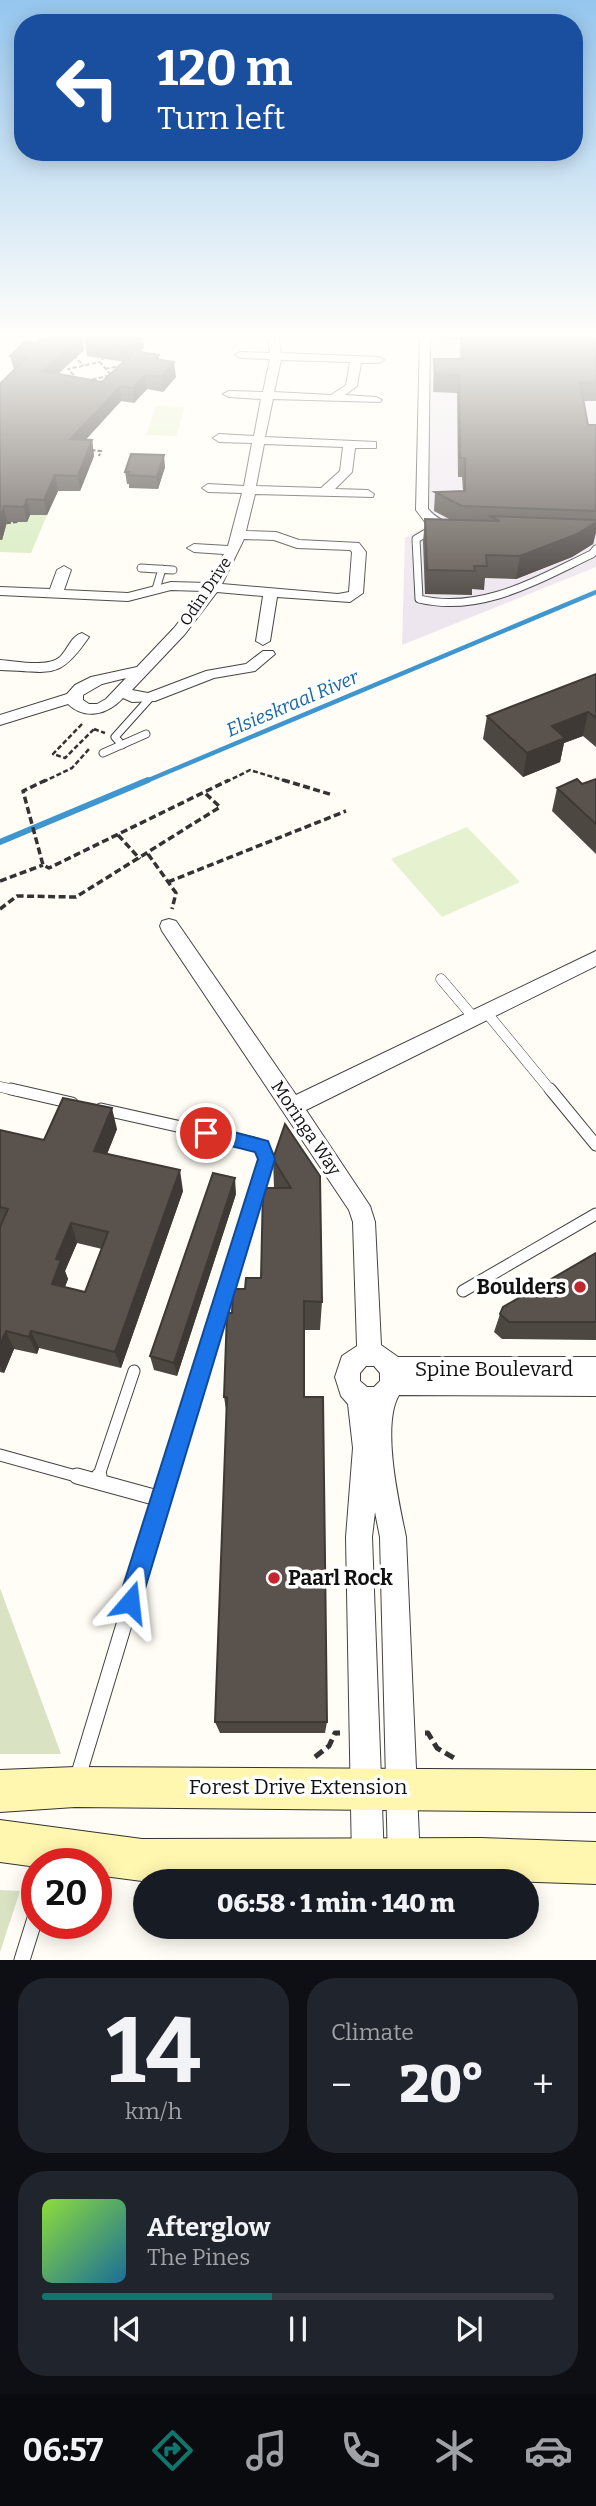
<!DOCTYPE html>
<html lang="en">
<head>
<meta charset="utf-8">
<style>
  :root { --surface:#171b24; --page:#20242c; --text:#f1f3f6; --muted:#9ea1a6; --line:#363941; --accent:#0f766e }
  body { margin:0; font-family:Bitter,serif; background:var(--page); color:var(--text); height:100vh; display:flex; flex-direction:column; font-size:26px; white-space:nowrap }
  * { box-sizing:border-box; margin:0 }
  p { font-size:23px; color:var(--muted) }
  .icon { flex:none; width:38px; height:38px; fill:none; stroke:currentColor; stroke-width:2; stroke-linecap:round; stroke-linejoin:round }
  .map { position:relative; height:1960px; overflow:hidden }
  .drawer { display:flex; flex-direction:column; gap:18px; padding:18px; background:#0d0f14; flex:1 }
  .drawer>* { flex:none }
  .guide { position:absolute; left:14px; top:14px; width:569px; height:147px; border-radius:28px; box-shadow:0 4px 18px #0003; background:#1a4fa0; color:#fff; overflow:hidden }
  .speed { position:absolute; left:21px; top:1848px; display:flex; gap:14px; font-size:35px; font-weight:700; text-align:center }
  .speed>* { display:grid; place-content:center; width:91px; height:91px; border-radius:50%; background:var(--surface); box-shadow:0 4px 18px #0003; line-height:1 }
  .speed .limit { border:10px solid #d22; background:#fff; color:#111 }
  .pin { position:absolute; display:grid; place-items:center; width:60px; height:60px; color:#fff; margin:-30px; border:4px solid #fff; border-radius:50%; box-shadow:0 2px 7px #0007 }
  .me { position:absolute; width:77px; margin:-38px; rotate:17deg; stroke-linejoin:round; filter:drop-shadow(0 0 5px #0008) }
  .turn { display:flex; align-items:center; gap:24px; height:147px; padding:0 28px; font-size:32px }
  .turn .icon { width:91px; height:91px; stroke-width:2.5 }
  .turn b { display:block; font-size:49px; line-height:60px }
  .big { font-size:52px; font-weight:800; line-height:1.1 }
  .drawer .tile { flex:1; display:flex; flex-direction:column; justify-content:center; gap:10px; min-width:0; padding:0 24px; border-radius:28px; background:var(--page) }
  .drawer .dial { align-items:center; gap:0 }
  .dial b { font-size:91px; line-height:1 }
  .song { display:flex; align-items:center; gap:21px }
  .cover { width:84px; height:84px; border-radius:10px; background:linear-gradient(135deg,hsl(90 70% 55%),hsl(200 70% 35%)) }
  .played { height:7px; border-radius:4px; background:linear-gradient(90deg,var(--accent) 45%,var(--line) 45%) }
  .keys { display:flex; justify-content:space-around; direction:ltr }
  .heat { display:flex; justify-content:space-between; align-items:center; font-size:38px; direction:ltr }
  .drawer .tiles { flex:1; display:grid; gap:18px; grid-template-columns:1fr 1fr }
  .tile:last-child { grid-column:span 2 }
  .trip { position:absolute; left:133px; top:1869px; width:406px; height:70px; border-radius:35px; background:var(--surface); box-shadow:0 4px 18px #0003; font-weight:800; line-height:70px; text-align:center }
  .dock { display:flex; height:112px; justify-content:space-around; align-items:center; background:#090b0e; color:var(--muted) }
  .dock .icon { width:49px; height:49px }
  .dock .selected { color:var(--accent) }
  .dock b { font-size:32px; color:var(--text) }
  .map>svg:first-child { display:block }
  .industrial { fill:#eee6ef }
  .green { fill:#d5ebbd }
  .cemetery { fill:#d9e3c4 }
  .pitch { fill:#e6f2cf }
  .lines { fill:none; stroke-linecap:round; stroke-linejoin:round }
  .stream-far1 { stroke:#3f96cf; stroke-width:4.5 }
  .stream { stroke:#3f96cf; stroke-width:6 }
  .lane-far4-casing { stroke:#444; stroke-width:7 }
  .lane-far3-casing { stroke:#444; stroke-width:9 }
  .lane-far2-casing { stroke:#444; stroke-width:11 }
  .lane-far1-casing { stroke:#444; stroke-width:13 }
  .lane-casing { stroke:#444; stroke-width:17 }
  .street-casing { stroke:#444; stroke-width:2 }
  .secondary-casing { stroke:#333; stroke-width:2 }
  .path-far3 { stroke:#333; stroke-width:2; stroke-dasharray:4.5 2; stroke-linecap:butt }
  .path-far2 { stroke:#333; stroke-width:2.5; stroke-dasharray:5 2.5; stroke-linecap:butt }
  .path-far1 { stroke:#333; stroke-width:3.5; stroke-dasharray:7 3.5; stroke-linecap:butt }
  .path { stroke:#333; stroke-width:5; stroke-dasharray:10 5; stroke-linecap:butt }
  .lane-far4 { stroke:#fff; stroke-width:6 }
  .lane-far3 { stroke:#fff; stroke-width:7 }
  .lane-far2 { stroke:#fff; stroke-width:10 }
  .lane-far1 { stroke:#fff; stroke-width:11 }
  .lane { stroke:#fff; stroke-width:15 }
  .street { fill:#fff; fill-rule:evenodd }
  .secondary { fill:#fff6b0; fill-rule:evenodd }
  .wall { fill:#4d4742; fill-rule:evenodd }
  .shaded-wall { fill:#3f3936 }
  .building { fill:#5a524d; stroke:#3f3936; stroke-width:2; fill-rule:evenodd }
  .route { fill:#1a73e8; stroke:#114b97; stroke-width:2 }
  .poi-dot { fill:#c4262e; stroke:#fff; stroke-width:2.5 }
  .labels { text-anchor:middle; stroke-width:7; stroke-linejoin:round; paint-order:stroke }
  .far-street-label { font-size:16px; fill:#111; stroke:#fff }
  .street-label { font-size:18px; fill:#111; stroke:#fff }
  .water-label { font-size:19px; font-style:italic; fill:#1768a6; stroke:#fff }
  .near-poi-label { font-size:21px; font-weight:bold; fill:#111; stroke:#fff; text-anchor:end }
  .near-street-label { font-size:21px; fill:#111; stroke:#fff }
</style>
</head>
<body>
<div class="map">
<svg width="596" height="1960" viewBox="0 0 596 1960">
  <rect width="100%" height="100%" fill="#fffdf5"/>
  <path class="industrial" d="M425,335H596V567L402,645L405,538L432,523L428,519Z"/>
  <path class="green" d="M30,515H47L31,553L0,552V521L26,522Z"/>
  <path class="cemetery" d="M0,1588L61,1754H0Z
    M0,1890L20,1891L0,1952Z"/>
  <path class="pitch" d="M156,406L185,407L176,436L146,435Z
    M467,827L520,882L442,917L391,859Z"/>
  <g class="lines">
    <path class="stream-far1" d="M144,782L596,592"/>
    <path class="stream" d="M0,842L148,780"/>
    <defs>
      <path id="lane-far4" d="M425,534L436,528"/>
      <path id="lane-far3" d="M428,532L416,539L419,599C481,614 537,580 592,554L596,549
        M141,568L173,570
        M156,589L162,569
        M122,745L115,737L150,698
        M103,753L146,734"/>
      <path id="lane-far2" d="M441,979L474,1018
        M486,1012L551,1091
        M0,1087L19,1091"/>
      <path id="lane-far1" d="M11,1089L72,1103
        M550,1089L596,1145
        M101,1109L257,1144L267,1154L169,1478
        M463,1291L596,1214
        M0,1455L83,1478
        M98,1478L134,1371"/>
      <path id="lane" d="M77,1476L161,1499
        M97,1481L99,1476
        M77,1780L169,1476
        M22,1960L37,1912"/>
      <path id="street" d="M268,335H278L281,353L379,357L384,360L379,363H361L357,386L345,395L376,397L382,400L380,402L273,399L265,437L376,442V448H355L352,472L335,489L368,490L374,494L373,497L255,494L246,531L276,532L299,540L359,543L366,552L363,593L350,602L277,597L270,641L263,645L256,641L263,596L217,592L185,634L132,690L148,693L206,671L246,664L263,651H273L275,654L255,671L214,678L155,701L132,702L123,698C108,714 86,721 68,704L0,725V715L67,694L75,685L91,677L137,667L174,628L203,591L171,590L128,601L0,595V587L50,589L57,570L64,566L71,570L64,590L128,593L171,582L208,583L224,554L194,552L187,548L194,544L228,546L242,493L208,492L202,488L208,484L244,486L252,443L219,442L213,438L219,434L254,436L261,399L229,397L223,394L229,391L263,392L270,359L240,358L235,355L240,352L270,353ZM281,360L350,362L346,385L331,395L274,392ZM264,444L343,447L340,471L321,488L256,486ZM244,539L274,540L297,548L350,550L352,552L349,592L338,594L222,584ZM126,678L106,699L97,704H89L83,700V695L102,684Z
        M420,335H430L428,509C439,522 449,521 459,530L452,534L428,526L416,510Z
        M82,633L89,637C58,682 51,671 0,670V660C16,661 47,668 60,657C68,649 71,636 82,633Z
        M169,919L176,921L296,1095L596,951V966L306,1110L370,1206L375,1222L381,1345L398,1357H596V1396L399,1395C381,1425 399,1503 406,1537L420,1861L415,1872L404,1877L393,1872L388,1861L380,1537L375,1512L372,1537L384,1860L379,1871L368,1876L357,1871L352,1860L346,1537L353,1448L348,1404L341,1396L335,1377L342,1356L357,1346L353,1222L349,1210L162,931L160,926L162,921ZM366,1366H374L380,1373V1381L374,1387H367L360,1381V1373Z"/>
      <path id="secondary" d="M75,1767L596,1770V1812L75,1807L0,1812V1770Z
        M0,1820L142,1839L481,1838L596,1842V1884L481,1880L142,1881L96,1875V1864H37V1867L0,1862Z"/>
    </defs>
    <use href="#lane-far4" class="lane-far4-casing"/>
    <use href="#lane-far3" class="lane-far3-casing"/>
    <use href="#lane-far2" class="lane-far2-casing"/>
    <use href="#lane-far1" class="lane-far1-casing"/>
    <use href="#lane" class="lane-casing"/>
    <use href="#street" class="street-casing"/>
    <use href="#secondary" class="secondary-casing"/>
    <path class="path-far3" d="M73,356L84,365
      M105,369L124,365
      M78,380L68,369L100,362
      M86,381L111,375L100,362L105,356
      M91,450L101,451L99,456
      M0,524L18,522"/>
    <path class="path-far2" d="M82,724L53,754L65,758L94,729
      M94,729L105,733
      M43,782L72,768L90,748
      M226,782L250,770L289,782"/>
    <path class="path-far1" d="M46,780L23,791L43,865L49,868L229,780
      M283,780L333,795
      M118,835L140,859
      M148,854L176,893L172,909
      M0,881L43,865
      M168,882L346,811
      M0,909L17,896L76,897L220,807L205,793"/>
    <path class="path" d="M425,1733H428L437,1748L454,1758
      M315,1757L329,1746L335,1733H340"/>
    <use href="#lane-far4" class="lane-far4"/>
    <use href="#lane-far3" class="lane-far3"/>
    <use href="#lane-far2" class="lane-far2"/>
    <use href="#lane-far1" class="lane-far1"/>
    <use href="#lane" class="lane"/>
    <use href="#street" class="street"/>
    <use href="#secondary" class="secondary"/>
  </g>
  <path class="wall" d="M442,335H596V401H583L588,425H596V532L593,544L572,557L516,579L485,578L484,590L472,589V595L425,594L423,542L425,519L451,520L434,511L435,492L463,491L462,477H458L457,393L433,392L434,359H460V339H442Z
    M145,336L143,338L144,347L139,352L159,355V360L176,377L163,392L147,389L134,403L121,401L85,440H92L94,456L80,491H58L47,515H30L27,522H7L2,540H0V384L14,370L10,356L84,350L58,374L102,382L124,362L87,356L85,342Z
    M165,467L158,489L129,488V484H127L125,472Z
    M596,674V747L583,736L564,743L560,762L523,777L483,739L487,716Z
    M596,779V854L552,811L557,788L582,784Z
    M285,1124L322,1302L320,1330H304V1397L327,1722L325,1733H220L215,1722L227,1416L224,1397L232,1313L245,1289L261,1278L274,1188L273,1159Z
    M117,1129L107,1154L183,1191L121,1368L39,1348L37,1354L14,1349L4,1373L0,1372V1227L1,1224H0V1130L44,1140ZM77,1243L102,1249L85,1292L65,1287L68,1279L65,1271Z
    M236,1194L177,1376L154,1370L150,1356Z
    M596,1253V1340L502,1339L494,1332L500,1314Z"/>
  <path class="shaded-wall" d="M134,335H145L143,338L144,347L129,362L128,348Z
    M82,336L84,350L45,386L43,371Z
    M174,362L176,377L163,392L161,377Z
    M145,375L147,389L134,403L133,388Z
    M120,387L121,401L72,455L70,439Z
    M92,440L94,456L80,491L78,476Z
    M164,455L165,467L158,489L157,477Z
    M55,475L58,491L47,515L44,500Z
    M27,499L30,515L27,522L24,507Z
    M4,506L7,522L2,540L0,532V519Z
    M596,522V532L593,544L572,557L516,579L520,556Z
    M588,712L583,736L564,743L560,762L523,777L527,753L552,726Z
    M112,1108L117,1129L100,1172L94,1151Z
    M180,1170L183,1191L121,1368L115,1352Z
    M235,1178L236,1194L177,1376L174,1363Z
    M71,1223L77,1243L65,1271L68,1279L59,1302L52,1284L56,1259Z
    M6,1331L14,1349L4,1373L0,1366V1345Z
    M31,1331L39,1348L37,1354L29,1337Z"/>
  <path class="building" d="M53,335L82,336L43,371L102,382L135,351L159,355L155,359L174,362L161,377L145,375L133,388L120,387L70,439L92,440L78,476L55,475L44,500L27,499L24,507L4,506L0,519V384L26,358L10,356L26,341L36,343L41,339L48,340Z
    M92,335H140L128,348L85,342Z
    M462,335H596V343L594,349L596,353V383L580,382L588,425H596V511L462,506L435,492L465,491V458H460L459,375L435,374L434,359H463Z
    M131,454L164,455L157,477L128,475L129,472H125Z
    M489,516L596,520V522L577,534L520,556L486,555L487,566H474L475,571L427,570L425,519L500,521Z
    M596,674V718L588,712L552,726L565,738L527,753L487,716Z
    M577,779L582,784L596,779V824L557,788Z
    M63,1098L112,1108L94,1151L180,1170L115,1352L31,1331L29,1337L6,1331L0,1345V1227L8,1209L0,1207V1130L44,1140ZM71,1223L108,1232L85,1292L52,1284L61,1260L56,1259Z
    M285,1124L320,1176L322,1302L304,1301V1397H323L327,1722H215L227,1397H224L227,1313H232L233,1289H245L246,1278H261L263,1188H291L273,1159Z
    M213,1173L235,1178L174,1363L150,1356Z
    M596,1253V1322H509L500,1314L503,1307Z"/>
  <linearGradient id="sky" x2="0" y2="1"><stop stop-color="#95c6ee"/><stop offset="0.55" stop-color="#fffefa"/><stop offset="1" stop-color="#fffefa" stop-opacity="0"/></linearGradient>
  <rect width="596" height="610" fill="url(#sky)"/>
  <path class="route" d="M206,1125L268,1141L275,1159L141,1602L138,1610L130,1614L122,1610L118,1602L258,1159L255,1152L199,1138L197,1133L199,1127Z"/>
  <g class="poi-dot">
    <circle cx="580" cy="1287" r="7"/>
    <circle cx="274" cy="1578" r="7"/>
  </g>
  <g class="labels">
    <g class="far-street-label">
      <text transform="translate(205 591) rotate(-56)" y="6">Odin Drive</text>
    </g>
    <g class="street-label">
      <text transform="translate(306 1128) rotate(56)" y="6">Moringa Way</text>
    </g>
    <g class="water-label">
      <text transform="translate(292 703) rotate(-23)" y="7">Elsieskraal River</text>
    </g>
    <g class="near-poi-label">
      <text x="566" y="1294">Boulders</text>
      <text x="288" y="1585" text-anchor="start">Paarl Rock</text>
    </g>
    <g class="near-street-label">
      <text x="494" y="1376">Spine Boulevard</text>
      <text x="298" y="1794">Forest Drive Extension</text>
    </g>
  </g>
</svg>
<div class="speed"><div class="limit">20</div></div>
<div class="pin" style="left:206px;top:1133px;background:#d93025"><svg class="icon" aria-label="arrive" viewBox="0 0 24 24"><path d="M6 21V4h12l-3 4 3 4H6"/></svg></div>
<svg class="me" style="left:130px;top:1602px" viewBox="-20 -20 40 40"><path d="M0-17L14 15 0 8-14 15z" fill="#1a73e8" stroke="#fff" stroke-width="4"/></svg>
<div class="trip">06:58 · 1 min · 140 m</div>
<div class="guide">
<div class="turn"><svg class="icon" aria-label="left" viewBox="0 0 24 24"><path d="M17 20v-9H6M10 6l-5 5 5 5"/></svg><div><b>120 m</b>Turn left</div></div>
</div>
</div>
<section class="drawer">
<div class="tiles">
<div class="tile dial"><b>14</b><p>km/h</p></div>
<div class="tile"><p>Climate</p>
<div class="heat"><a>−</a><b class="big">20°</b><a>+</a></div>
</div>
<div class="tile">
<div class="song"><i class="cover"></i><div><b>Afterglow</b><p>The Pines</p></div></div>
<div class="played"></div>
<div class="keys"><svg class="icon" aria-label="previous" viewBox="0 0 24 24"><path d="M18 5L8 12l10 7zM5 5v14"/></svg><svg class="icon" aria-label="pause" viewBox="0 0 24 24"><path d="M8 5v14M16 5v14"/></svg><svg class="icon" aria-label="next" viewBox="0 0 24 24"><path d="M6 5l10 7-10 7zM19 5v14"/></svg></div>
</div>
</div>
</section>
<nav class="dock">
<b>06:57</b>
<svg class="icon selected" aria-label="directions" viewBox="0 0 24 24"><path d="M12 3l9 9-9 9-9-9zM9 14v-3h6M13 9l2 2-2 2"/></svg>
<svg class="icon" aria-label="music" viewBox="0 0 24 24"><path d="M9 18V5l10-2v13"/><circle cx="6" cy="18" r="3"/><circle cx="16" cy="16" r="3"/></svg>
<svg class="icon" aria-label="phone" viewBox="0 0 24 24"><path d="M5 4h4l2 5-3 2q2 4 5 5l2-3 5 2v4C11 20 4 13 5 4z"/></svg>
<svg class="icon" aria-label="climate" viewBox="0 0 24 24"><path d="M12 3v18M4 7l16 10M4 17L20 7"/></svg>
<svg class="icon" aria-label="car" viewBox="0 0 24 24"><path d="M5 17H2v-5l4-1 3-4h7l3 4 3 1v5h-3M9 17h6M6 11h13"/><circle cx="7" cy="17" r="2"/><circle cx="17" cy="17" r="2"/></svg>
</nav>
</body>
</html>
